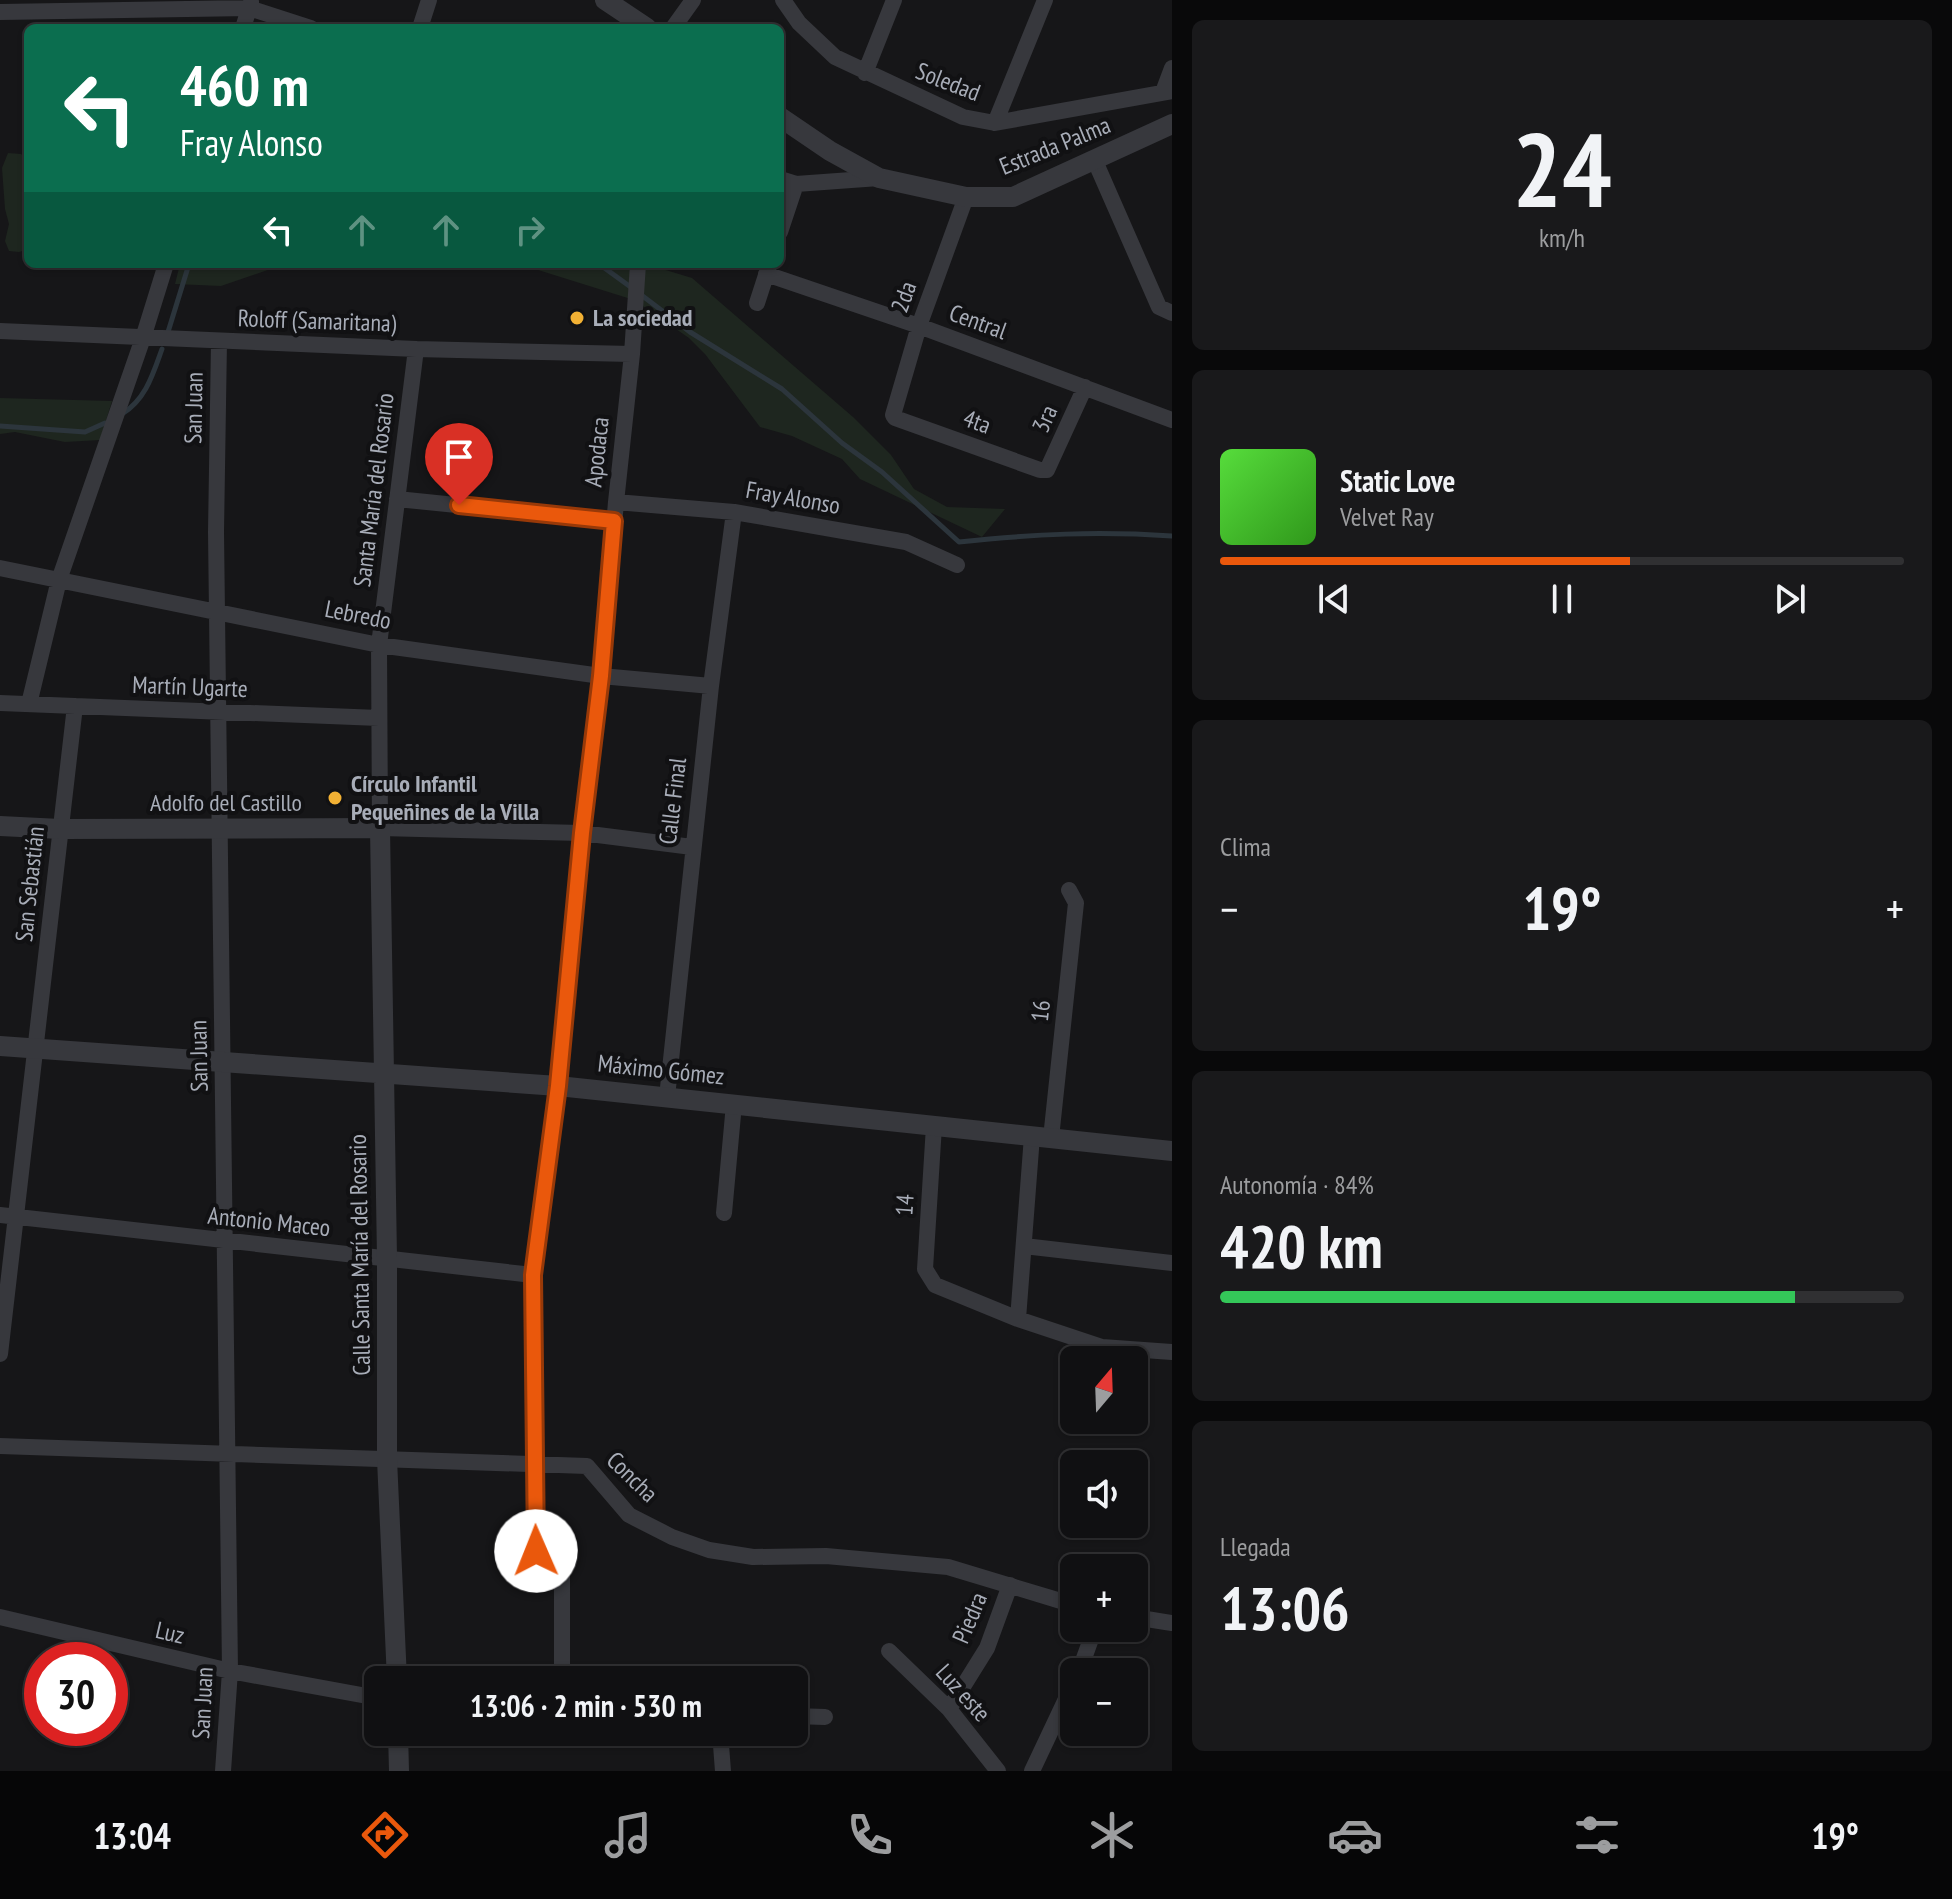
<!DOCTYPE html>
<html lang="es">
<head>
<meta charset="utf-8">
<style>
  :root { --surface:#101012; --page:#19191b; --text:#f1f3f6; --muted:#9c9d9f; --line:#303032; --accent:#ea580c }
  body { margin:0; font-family:"PT Sans Narrow",sans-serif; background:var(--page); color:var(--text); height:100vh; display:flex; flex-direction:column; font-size:30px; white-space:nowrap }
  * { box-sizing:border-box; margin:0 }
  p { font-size:26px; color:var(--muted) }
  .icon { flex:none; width:44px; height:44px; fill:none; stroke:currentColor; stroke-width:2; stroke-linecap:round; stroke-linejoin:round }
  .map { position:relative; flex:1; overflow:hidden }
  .sheet { display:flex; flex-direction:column; gap:20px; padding:20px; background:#09090a; width:780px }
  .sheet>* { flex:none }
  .top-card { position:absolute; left:24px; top:24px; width:760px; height:244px; border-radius:12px; box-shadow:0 2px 6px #0004,0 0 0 2px var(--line); background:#0b6e4f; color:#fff; overflow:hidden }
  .needle { width:52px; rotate:19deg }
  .buttons { position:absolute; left:1060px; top:1346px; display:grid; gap:16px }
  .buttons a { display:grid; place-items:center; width:88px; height:88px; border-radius:12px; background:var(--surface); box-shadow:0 2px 6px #0004,0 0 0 2px var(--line); font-size:40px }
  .speed { position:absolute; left:24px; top:1642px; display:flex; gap:16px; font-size:40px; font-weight:700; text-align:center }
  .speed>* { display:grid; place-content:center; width:104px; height:104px; border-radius:50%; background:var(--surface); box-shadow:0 2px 6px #0004,0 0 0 2px var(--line); line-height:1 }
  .speed .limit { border:12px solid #d22; background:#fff; color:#111 }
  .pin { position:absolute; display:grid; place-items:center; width:68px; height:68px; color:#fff; margin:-82px -34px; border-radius:50% 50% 50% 0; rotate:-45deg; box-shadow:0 0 8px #0007 }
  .pin .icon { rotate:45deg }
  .me { position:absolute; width:88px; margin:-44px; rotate:359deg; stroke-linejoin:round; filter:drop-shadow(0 0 6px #0008) }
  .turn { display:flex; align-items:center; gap:28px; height:168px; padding:0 24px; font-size:36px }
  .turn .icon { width:104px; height:104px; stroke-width:2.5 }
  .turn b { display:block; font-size:56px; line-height:68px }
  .lanes { display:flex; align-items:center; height:76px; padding:0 24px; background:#0003; justify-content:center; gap:40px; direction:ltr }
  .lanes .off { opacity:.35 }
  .big { font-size:60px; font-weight:700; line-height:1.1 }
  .sheet .tile { flex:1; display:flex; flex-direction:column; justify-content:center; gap:12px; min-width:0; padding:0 28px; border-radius:12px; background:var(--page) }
  .sheet .dial { align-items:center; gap:0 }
  .dial b { font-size:104px; line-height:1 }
  .song { display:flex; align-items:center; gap:24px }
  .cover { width:96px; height:96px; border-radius:12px; background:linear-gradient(135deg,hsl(110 70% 55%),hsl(110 70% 35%)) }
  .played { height:8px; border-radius:4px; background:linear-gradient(90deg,var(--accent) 60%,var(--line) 60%) }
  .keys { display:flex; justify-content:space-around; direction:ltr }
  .heat { display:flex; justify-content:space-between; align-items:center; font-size:44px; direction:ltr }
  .charge { height:12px; border-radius:6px; background:linear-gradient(90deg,#34c759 84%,var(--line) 0) }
  .trip { position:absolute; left:364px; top:1666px; width:444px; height:80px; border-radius:12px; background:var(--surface); box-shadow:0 2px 6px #0004,0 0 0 2px var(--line); font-weight:700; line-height:80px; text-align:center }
  .tabs { display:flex; height:128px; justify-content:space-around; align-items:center; background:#060607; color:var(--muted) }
  .tabs .icon { width:56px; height:56px }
  .tabs .active { color:var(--accent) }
  .tabs b { font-size:36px; color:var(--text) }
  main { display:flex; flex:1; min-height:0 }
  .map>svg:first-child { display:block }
  .green { fill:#1e261f }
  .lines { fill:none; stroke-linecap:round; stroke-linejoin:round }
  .stream { stroke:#2c353c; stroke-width:5 }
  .minor { stroke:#37383d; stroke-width:16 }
  .tertiary { stroke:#37383d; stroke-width:20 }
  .route-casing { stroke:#983908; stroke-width:20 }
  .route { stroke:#ea580c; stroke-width:14 }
  .poi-dot { fill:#f2b134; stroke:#111113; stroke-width:3 }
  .labels { text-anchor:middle; stroke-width:8; stroke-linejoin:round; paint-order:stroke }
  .street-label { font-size:24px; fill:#a8adb8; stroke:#111113 }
  .poi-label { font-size:24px; font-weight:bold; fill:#a8adb8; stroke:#111113; text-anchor:start }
</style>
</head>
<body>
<main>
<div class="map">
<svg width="1172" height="1771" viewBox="0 0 1172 1771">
  <rect width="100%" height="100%" fill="#161618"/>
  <path class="green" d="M8,153L21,154L28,161V249L19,252L9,251L5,241L9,224L5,209L2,168Z
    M180,264H285L221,286L175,284Z
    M519,264H646L692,278L853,417L891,455L914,489L947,507L1005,509L982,537L860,479L842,459L792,436L760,427L705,354L689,338L634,300Z
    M0,398L112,401L100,440L65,442L15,432L0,434Z"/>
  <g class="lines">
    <path class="stream" d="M599,264L632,288
      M640,294L690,332L782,389L842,443L882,472L959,542C1034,534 1097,531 1172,536
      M168,332L189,264
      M122,414C146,399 153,374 162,349
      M0,426L85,432L105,423"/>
    <path class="minor" d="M783,0L799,23L835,57L963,117L995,123L1172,91
      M0,12L249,8L311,28
      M243,28L251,2
      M420,28L429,0
      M673,28L693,0
      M865,73L894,0
      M1163,92L1172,68
      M995,123L1045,0
      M1095,161L1159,307L1172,313
      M780,179L796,184L879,178
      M966,197L919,326L893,415L895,418L1040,470H1047L1085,387
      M780,232L796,184
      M766,274L919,326L1172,420
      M757,303L769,266
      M0,331L416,349L632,354
      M219,341L216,532L230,1671L223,1771
      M416,349L379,645L380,828L582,833L692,847
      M397,499L614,521
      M616,502L734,512L906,542L957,565
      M0,568L379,645L601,676L711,686
      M0,703L379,718
      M29,704L59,580L143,338L166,264
      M667,1097L711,686L734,512
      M934,1126L925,1269L935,1285L1018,1319L1102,1347L1172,1352
      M1051,1138L1076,903L1069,890
      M724,1213L734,1104
      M0,1215L533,1275
      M1024,1246L1172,1263
      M1018,1319L1032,1136
      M0,1354L75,706
      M0,1446L587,1466L629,1515L672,1537L709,1550L753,1557L826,1556L948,1567L1074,1605
      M0,1617L230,1671L378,1698
      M1134,1617L1172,1623
      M889,1651L949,1709L998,1771
      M1079,1672L1095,1628
      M562,1680V1563L559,1559L536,1551L533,1275L558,1086L582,833L601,676L616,502L632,354L638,264
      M949,1709L987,1648L1010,1585
      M794,1716L825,1717
      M720,1732L723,1771
      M1032,1771L1074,1682"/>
    <path class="tertiary" d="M605,0L647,28
      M780,117L830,151L879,178L966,197H1013L1172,124
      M0,826L60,829L380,828L387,1258V1459L397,1680
      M0,1046L558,1086L1172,1151
      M398,1732L399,1771"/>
  </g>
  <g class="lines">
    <defs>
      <path id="route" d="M459,505L614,521L601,676L582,833L558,1086L533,1275L536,1551"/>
    </defs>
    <use href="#route" class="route-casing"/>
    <use href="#route" class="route"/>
  </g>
  <g class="poi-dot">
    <circle cx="577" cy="318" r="8"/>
    <circle cx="335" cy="798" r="8"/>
  </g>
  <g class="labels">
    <g class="street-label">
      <text transform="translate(948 82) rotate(21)" y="8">Soledad</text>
      <text transform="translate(1055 146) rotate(-22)" y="8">Estrada Palma</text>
      <text transform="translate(904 297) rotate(-70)" y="8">2da</text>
      <text transform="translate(317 321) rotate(2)" y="8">Roloff (Samaritana)</text>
      <text transform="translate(978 322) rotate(20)" y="8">Central</text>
      <text transform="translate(194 408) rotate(-89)" y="8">San Juan</text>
      <text transform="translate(1045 419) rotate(-66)" y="8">3ra</text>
      <text transform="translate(977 422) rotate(20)" y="8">4ta</text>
      <text transform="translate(597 452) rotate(-84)" y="8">Apodaca</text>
      <text transform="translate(374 490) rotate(-83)" y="8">Santa María del Rosario</text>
      <text transform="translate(793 498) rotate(10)" y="8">Fray Alonso</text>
      <text transform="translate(358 615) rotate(11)" y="8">Lebredo</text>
      <text transform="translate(190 687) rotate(2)" y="8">Martín Ugarte</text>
      <text transform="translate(673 801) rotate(-83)" y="8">Calle Final</text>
      <text x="226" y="811">Adolfo del Castillo</text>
      <text transform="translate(30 884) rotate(-84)" y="8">San Sebastián</text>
      <text transform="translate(1041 1011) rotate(-84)" y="8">16</text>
      <text transform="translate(199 1056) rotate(-91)" y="8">San Juan</text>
      <text transform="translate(661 1070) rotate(6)" y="8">Máximo Gómez</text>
      <text transform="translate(905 1205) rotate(-86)" y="8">14</text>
      <text transform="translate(269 1222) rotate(6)" y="8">Antonio Maceo</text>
      <text transform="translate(360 1255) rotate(-91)" y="8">Calle Santa María del Rosario</text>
      <text transform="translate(632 1477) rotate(44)" y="8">Concha</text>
      <text transform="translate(970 1618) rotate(-67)" y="8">Piedra</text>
      <text transform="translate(170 1633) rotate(13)" y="8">Luz</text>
      <text transform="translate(963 1693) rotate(48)" y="8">Luz este</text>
      <text transform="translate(203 1703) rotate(-87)" y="8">San Juan</text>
    </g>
    <g class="poi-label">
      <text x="593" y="326">La sociedad</text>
      <text x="351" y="792">Círculo Infantil<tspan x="351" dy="28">Pequeñines de la Villa</tspan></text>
    </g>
  </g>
</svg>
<div class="buttons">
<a><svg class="needle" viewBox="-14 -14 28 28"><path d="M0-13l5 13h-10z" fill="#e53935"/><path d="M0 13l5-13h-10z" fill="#9c9d9f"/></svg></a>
<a><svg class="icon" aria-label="sound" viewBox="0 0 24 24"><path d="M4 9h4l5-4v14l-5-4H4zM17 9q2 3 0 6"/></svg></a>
<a>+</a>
<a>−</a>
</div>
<div class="speed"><div class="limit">30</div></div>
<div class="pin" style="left:459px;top:505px;background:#d93025"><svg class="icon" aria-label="arrive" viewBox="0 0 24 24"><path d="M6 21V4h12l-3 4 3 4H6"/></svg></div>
<svg class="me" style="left:536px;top:1551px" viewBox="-20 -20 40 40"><circle r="19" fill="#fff"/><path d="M0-13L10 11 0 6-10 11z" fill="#ea580c"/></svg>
<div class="trip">13:06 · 2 min · 530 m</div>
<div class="top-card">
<div class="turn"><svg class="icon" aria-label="left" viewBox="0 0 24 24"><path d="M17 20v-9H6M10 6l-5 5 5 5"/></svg><div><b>460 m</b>Fray Alonso</div></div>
<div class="lanes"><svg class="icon" aria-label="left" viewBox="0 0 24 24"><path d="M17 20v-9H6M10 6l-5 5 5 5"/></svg><svg class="icon off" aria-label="ahead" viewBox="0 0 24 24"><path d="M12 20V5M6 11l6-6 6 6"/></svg><svg class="icon off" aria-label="ahead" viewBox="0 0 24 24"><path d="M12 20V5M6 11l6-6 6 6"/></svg><svg class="icon off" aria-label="right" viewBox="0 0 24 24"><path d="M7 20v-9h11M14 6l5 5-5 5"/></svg></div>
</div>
</div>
<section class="sheet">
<div class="tile dial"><b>24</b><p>km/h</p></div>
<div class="tile">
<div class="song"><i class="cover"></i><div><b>Static Love</b><p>Velvet Ray</p></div></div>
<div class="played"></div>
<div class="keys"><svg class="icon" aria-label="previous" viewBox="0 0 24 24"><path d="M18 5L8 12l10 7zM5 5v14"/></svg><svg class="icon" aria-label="pause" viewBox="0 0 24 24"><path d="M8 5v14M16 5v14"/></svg><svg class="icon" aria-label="next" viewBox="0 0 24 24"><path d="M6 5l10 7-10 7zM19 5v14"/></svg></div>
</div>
<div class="tile"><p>Clima</p>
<div class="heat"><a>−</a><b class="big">19°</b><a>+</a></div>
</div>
<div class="tile"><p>Autonomía · 84%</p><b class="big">420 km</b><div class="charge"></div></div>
<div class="tile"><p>Llegada</p><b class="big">13:06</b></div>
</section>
</main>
<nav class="tabs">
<b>13:04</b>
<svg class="icon active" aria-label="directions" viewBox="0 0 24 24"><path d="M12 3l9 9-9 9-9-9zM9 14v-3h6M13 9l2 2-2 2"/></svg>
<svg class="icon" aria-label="music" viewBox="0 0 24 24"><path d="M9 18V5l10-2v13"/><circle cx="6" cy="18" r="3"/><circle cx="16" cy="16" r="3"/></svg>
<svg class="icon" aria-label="phone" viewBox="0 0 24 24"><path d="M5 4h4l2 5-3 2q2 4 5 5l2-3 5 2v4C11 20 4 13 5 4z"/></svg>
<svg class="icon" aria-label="climate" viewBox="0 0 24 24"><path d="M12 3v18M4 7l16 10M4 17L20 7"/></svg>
<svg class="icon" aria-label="car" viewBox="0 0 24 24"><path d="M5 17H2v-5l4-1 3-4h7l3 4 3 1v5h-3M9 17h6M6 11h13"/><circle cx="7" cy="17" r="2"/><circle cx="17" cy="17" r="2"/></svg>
<svg class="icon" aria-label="filters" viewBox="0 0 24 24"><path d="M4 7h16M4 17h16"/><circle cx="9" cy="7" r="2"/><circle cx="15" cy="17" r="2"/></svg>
<b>19°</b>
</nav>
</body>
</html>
